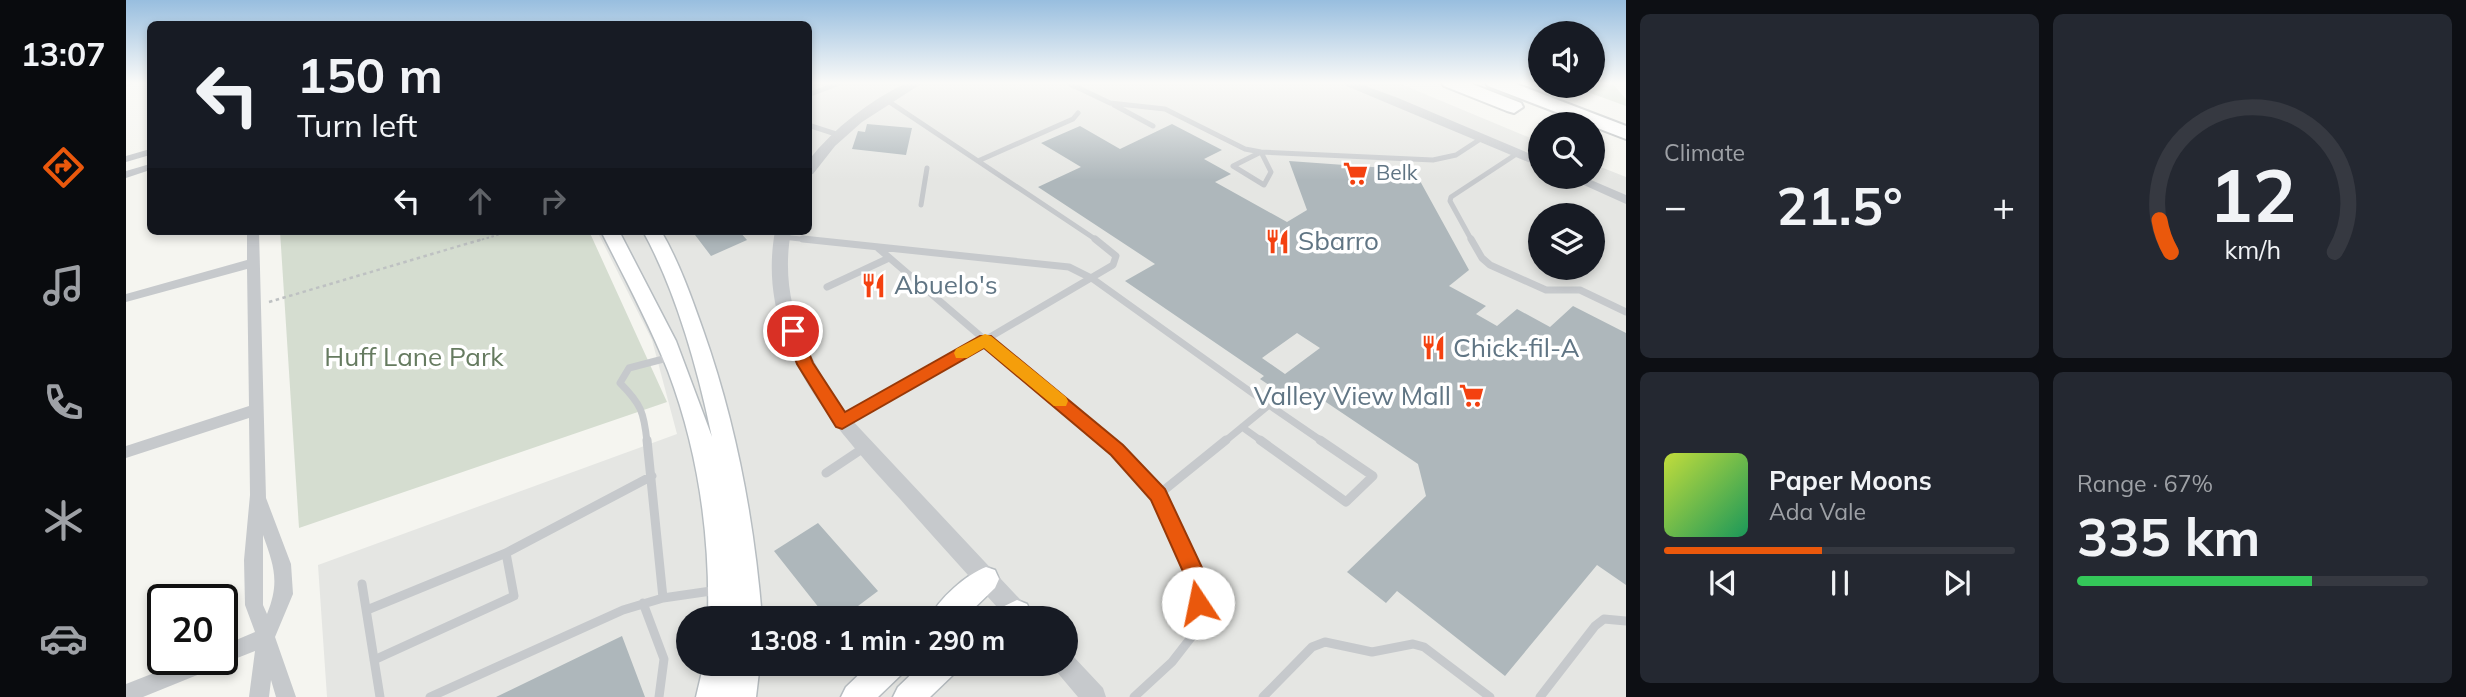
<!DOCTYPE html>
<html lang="en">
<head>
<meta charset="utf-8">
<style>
  :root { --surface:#171b24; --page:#242831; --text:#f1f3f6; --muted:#9ea1a6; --line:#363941; --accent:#ea580c }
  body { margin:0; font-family:Mulish,sans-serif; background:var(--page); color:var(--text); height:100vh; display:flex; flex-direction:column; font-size:26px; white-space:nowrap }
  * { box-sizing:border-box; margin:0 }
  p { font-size:23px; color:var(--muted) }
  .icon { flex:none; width:38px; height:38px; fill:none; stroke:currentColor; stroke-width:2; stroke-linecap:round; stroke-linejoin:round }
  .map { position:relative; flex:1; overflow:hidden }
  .drawer { display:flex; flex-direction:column; gap:14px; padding:14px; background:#0d0f14; width:840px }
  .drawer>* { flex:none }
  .top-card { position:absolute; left:21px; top:21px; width:665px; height:214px; border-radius:10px; box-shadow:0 4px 10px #0003; background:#171b24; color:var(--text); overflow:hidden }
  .controls { position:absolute; left:1402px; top:21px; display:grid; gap:14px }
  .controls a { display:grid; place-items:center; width:77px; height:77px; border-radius:50%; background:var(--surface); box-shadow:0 4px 10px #0003; font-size:35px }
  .speed { position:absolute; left:21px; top:584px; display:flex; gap:14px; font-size:35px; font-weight:700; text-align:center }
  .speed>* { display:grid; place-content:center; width:91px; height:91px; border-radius:50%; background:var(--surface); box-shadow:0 4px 10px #0003; line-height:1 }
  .speed .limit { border:4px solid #111; border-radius:10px; background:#fff; color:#111 }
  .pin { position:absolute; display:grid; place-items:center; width:60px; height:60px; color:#fff; margin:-30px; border:4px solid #fff; border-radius:50%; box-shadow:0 2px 7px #0007 }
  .me { position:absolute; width:77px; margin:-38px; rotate:349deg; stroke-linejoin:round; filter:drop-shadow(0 0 5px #0008) }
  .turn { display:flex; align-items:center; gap:24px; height:147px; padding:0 35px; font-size:32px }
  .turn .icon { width:91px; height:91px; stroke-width:2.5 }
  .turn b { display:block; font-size:49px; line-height:60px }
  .lanes { display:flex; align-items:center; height:66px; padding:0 35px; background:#0003; justify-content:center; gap:35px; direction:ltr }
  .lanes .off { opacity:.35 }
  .big { font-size:52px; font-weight:700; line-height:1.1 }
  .drawer .widget { flex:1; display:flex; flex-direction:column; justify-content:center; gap:10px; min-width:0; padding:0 24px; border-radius:10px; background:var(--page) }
  .drawer .dial { align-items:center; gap:0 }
  .dial svg { height:182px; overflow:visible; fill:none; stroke:var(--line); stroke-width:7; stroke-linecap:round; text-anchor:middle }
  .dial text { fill:var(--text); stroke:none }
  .song { display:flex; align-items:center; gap:21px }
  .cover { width:84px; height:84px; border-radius:10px; background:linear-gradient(135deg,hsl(70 70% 55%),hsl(150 70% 35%)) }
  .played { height:7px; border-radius:4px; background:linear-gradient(90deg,var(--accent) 45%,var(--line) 45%) }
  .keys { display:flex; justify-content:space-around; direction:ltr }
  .heat { display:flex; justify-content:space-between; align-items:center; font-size:38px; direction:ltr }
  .charge { height:10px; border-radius:5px; background:linear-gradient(90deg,#34c759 67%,var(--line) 0) }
  .drawer .tiles { flex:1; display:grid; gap:14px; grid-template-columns:repeat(2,1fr) }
  .trip { position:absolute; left:550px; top:606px; width:402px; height:70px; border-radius:35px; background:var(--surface); box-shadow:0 4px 10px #0003; font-weight:700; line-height:70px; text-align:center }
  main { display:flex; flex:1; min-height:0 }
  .tabs { display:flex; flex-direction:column; width:126px; justify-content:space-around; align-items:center; background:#090b0e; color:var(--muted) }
  .tabs .icon { width:49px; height:49px }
  .tabs .on { color:var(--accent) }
  .tabs b { font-size:32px; color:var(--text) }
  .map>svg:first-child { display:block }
  .built { fill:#e5e6e3; fill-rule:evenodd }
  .green { fill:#d5ddd0 }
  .building { fill:#aeb7bb; fill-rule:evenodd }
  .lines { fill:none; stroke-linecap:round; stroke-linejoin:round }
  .secondary-casing { stroke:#b7bdc1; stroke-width:3 }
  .motorway-casing { stroke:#b7bbbd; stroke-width:4 }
  .path-far1 { stroke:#bec1c2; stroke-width:2; stroke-dasharray:2.5 2.5; stroke-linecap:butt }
  .path { stroke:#bec1c2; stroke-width:2.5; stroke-dasharray:3.5 3.5; stroke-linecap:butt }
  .service-far2 { stroke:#c6c9cc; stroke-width:5 }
  .service-far1 { stroke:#c6c9cc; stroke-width:7 }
  .service { stroke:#c6c9cc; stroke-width:9 }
  .minor { fill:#c6c9cc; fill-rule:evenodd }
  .tertiary { fill:#c6c9cc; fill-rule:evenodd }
  .secondary { fill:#fff; fill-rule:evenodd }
  .motorway { fill:#fff; fill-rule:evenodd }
  .route { fill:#ea580c; stroke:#983908; stroke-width:2 }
  .slow { fill:#f59e0b }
  .labels { text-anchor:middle; stroke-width:7; stroke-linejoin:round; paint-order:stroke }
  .far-poi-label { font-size:21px; fill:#607584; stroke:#fff; text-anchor:start }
  .poi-label { font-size:26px; fill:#607584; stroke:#fff; text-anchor:start }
  .park-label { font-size:26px; fill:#667b60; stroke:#fff }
</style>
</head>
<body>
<main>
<nav class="tabs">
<b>13:07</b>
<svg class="icon on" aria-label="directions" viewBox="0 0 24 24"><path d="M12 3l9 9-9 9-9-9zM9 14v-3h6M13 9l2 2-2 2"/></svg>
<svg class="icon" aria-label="music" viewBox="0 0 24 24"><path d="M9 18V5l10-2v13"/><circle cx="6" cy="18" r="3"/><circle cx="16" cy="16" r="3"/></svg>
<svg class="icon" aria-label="phone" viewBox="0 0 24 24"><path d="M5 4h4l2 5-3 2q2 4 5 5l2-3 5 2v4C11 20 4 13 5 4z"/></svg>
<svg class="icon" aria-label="climate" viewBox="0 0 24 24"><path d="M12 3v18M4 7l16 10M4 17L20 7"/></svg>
<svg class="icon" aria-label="car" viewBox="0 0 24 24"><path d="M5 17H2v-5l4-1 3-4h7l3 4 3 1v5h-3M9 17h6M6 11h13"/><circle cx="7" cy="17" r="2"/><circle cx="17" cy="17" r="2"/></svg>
</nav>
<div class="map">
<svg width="1500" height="697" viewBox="0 0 1500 697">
  <rect width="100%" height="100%" fill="#f5f5f0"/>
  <path class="built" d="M683,82H1270L1414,142V177H1466L1467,164L1500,177V697H201L192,565L551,434L526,340L471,231H682ZM1414,215H1466V268H1414ZM562,618H940V663H562Z"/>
  <path class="green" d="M1467,82H1485L1500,99V106L1445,86H1466Z
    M154,231H463L541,402L173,528Z"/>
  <path class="building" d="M741,124L786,128L780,155L726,149L732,131L739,132Z
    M1046,124L1096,150L1078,159L1105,174L1089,182L1161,222L1181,210L1163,161L1288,170L1343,270L1323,286L1360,306L1350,314L1371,326L1391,309L1424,327L1447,306L1500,333V585L1471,565L1379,676L1271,591L1260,603L1221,572L1300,496L1292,464L1182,390L1167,401L1134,379L1138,376L999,281L1029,264L912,187L955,167L915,143L954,126L994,149ZM1171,333L1194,348L1159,374L1136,358Z
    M566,231H613L621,240L585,256Z
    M692,523L752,591L716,618H701L648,551Z
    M496,636L519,697H370Z"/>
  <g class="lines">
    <defs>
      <path id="secondary" d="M475,231H493L550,341L586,437C572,370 550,291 517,231H535C553,262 565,296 577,330C610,423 628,519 636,618H582C584,534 572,450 542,371C523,323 498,277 475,231Z
        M860,567L869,570L873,579L869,588L838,618H804C812,599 841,574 860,567Z
        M891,600L901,604L905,613L903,618H868L872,609Z
        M578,663H634L630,697H600L602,688L600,697H570Z
        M745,663H781L777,673L752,697H715L720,687Z
        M797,663H833L829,673L804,697H767L772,687Z"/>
      <path id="motorway" d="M1315,82H1341L1395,103L1397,107L1388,113L1381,111L1318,86Z
        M1359,82H1385L1500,126V139L1362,86Z"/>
    </defs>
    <use href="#secondary" class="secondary-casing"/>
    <use href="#motorway" class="motorway-casing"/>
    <path class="path-far1" d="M351,241L385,231"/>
    <path class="path" d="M143,302L357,239"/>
    <path class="service-far2" d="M940,82L984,103L1039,109L1119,149L1135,152L1307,160L1330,155L1356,138
      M682,95L716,82
      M759,99L972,241
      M988,105L1027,126
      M682,125L713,135
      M1135,152L1145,172L1138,185L1107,166Z
      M852,161L947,119L952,113
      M795,205L801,168
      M656,237L693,241
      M1346,241L1324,201L1325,197L1392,153"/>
    <path class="service-far1" d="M677,239L943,267L967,279L1143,405L1098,442
      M969,239L990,256L987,265L859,340L981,442
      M1345,239L1356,258L1364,265L1420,290H1454L1500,312
      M701,287L763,258
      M1143,405L1197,442
      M716,422L859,340L752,248
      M1116,427L1137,442
      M521,442C518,412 515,404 494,383L503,368L545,357"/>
    <path class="service" d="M521,440L537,598
      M979,440L1032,495L1070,576L1072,603L1067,635L1046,662L1008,697
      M1134,440L1220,502L1247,476L1194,440
      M700,473L739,447
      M1032,495L1100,440
      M236,584L254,697
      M517,603L538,659L533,697
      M241,610L380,553L526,476
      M248,660L388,596L380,553
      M304,697L497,610L537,598L592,590
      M1137,697L1186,647L1199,642L1246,652L1287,644L1298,647L1364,697
      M1414,697L1469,626L1478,619L1500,621"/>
    <path class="minor" d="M0,82H11L0,87Z
      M24,149V155L0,162V156Z
      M24,164V170L0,178V171Z
      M121,231H133L140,498L165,564L167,594L149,637L170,697H150L145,680L143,697H123L129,651L96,664L92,663L91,667L17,697H0V684L61,660H96V646L129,632L119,605L118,560L124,495L123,418L0,458V446L123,406L121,269L0,302V294L121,260ZM137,535C148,566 154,582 141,614L137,605Z"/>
    <path class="tertiary" d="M782,82H798L736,122L709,146L687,174L682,175V161C709,127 743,101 782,82Z
      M1211,82H1229L1272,98L1414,158V167Z
      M1440,177H1458L1500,195V204Z
      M649,231H665C652,304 682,358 723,417L904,610L907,618H881C845,578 809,539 774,499C705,423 629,342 649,231Z
      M940,652L946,655L977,688L980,697H952L930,671L926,663H940Z"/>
    <use href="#secondary" class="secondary"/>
    <use href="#motorway" class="motorway"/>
  </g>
  <linearGradient id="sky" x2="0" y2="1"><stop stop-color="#98bedf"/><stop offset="0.46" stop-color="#fafaf8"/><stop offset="1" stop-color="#fafaf8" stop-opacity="0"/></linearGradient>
  <rect width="1500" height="180" fill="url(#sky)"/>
  <path class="route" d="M667,326L672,327L687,363L719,412L854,336H865L997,445L1039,489L1080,576L1083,603L1080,609L1072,612L1065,609L1059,576L1025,500L985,455L858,348L716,429L710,427L671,364L659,331Z"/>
  <path class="slow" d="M859,334L865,336L940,397L942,401L940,406H928L858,348L841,358H830L828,353L830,349Z"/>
  <defs>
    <symbol id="supermarket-bare" viewBox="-9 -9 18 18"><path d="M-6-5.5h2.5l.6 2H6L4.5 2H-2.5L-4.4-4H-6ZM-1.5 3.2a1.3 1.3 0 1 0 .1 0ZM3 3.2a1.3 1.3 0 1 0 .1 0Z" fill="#f44110" stroke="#fff" stroke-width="2.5" paint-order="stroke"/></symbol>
    <symbol id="restaurant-bare" viewBox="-9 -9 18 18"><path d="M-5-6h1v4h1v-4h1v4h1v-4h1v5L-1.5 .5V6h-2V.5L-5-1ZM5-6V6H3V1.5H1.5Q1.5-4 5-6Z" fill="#f44110" stroke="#fff" stroke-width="2.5" paint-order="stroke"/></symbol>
  </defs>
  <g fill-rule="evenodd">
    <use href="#supermarket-bare" x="1212" y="156" width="35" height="35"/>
    <use href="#restaurant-bare" x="1134" y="224" width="35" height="35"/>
    <use href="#restaurant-bare" x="730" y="268" width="35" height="35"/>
    <use href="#restaurant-bare" x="1290" y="330" width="35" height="35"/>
    <use href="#supermarket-bare" x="1328" y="378" width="35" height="35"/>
  </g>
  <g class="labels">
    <g class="far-poi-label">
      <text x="1250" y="180">Belk</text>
    </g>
    <g class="poi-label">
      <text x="1172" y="250">Sbarro</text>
      <text x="768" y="294">Abuelo's</text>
      <text x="1327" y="357">Chick-fil-A</text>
      <text x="1325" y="405" text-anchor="end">Valley View Mall</text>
    </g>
    <g class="park-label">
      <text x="288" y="366">Huff Lane Park</text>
    </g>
  </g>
</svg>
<div class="controls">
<a><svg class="icon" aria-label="sound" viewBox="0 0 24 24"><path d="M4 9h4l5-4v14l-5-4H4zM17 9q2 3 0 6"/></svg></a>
<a><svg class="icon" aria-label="search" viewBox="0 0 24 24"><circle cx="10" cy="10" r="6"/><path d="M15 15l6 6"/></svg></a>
<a><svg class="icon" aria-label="layers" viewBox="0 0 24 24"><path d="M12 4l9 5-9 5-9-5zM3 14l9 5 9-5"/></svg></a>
</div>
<div class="speed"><div class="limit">20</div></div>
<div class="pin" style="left:667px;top:331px;background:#d93025"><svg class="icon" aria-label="arrive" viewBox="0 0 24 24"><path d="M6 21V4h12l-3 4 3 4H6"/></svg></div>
<svg class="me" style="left:1072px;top:603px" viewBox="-20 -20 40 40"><circle r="19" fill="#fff"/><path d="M0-13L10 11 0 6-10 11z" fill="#ea580c"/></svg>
<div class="trip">13:08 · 1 min · 290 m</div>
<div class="top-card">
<div class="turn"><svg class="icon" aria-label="left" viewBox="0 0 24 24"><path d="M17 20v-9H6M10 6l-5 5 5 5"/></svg><div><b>150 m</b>Turn left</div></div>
<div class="lanes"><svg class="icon" aria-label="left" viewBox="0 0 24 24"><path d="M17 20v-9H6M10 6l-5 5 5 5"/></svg><svg class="icon off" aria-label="ahead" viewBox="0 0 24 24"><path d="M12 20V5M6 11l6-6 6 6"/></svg><svg class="icon off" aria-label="right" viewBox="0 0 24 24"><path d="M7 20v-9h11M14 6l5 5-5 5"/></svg></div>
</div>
</div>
<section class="drawer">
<div class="tiles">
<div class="widget"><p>Climate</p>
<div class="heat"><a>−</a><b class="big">21.5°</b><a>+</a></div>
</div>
<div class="widget dial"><svg viewBox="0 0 100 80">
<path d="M14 69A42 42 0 1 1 86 69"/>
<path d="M14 69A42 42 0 0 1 9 55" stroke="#ea580c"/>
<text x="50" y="56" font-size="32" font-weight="700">12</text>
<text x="50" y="72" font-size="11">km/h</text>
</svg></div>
<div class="widget">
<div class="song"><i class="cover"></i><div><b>Paper Moons</b><p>Ada Vale</p></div></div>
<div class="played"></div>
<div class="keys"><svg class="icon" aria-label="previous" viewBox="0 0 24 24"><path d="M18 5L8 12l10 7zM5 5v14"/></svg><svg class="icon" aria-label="pause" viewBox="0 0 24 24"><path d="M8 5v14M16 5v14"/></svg><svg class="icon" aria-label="next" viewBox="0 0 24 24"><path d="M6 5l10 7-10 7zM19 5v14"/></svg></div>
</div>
<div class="widget"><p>Range · 67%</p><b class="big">335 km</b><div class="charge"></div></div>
</div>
</section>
</main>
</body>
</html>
